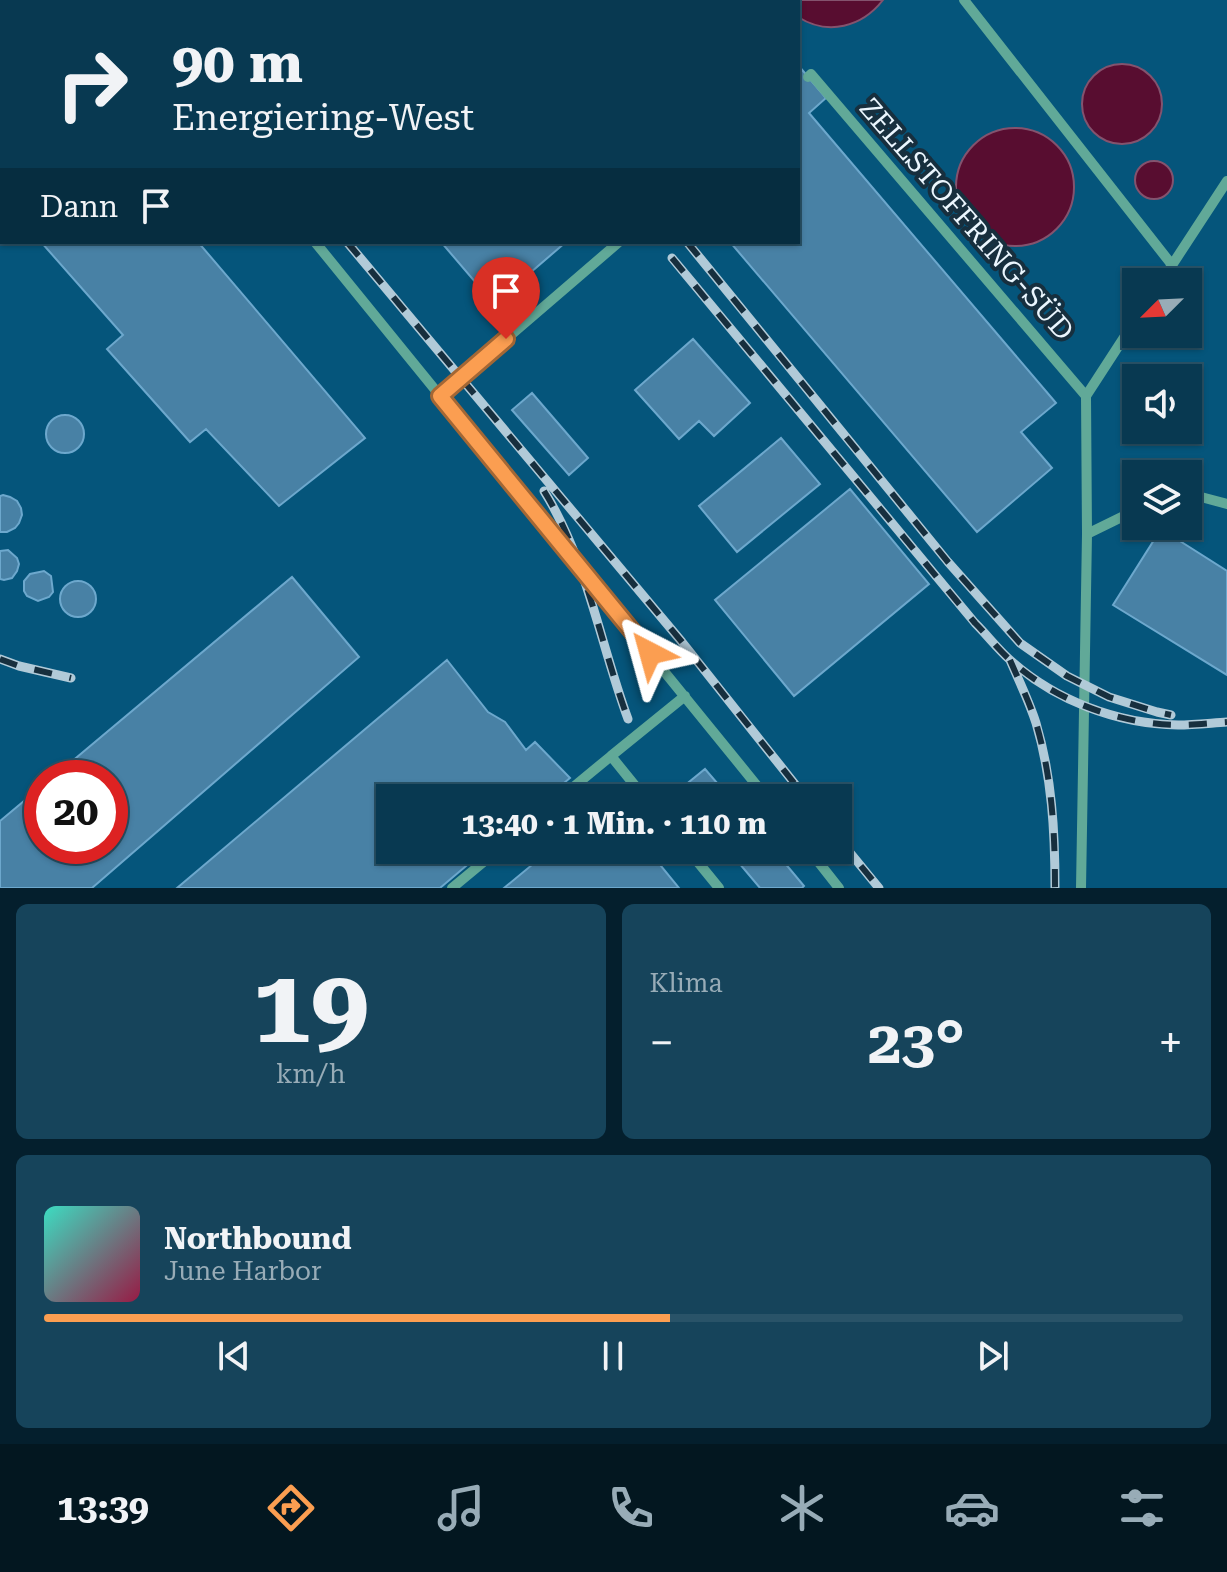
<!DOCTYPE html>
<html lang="de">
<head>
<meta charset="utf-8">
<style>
  :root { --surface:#083951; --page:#16445b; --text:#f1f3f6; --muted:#98acb7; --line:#295368; --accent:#fb9e51 }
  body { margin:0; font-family:"Roboto Serif",serif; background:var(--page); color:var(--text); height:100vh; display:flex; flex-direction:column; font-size:30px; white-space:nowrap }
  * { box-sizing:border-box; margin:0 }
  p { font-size:26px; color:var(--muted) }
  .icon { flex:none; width:44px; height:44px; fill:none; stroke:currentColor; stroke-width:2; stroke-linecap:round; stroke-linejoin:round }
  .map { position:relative; height:888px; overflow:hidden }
  .details { display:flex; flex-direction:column; gap:16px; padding:16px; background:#041f2d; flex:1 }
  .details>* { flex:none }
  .hud { position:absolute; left:0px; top:0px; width:800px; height:244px; box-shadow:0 2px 6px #0004,0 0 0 2px var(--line); background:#083951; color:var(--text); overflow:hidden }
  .needle { width:52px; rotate:246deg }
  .buttons { position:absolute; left:1122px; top:268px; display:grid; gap:16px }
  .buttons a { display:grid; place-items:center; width:80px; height:80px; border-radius:0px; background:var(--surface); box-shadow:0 2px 6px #0004,0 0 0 2px var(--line); font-size:40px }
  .speed { position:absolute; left:24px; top:760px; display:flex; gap:16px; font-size:40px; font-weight:700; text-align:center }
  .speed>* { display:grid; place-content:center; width:104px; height:104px; border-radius:50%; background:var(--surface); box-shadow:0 2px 6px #0004,0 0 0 2px var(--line); line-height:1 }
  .speed .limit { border:12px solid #d22; background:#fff; color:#111 }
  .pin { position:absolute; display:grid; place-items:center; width:68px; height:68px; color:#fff; margin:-82px -34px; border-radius:50% 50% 50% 0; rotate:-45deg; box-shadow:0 0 8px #0007 }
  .pin .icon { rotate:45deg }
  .me { position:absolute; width:88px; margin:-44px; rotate:321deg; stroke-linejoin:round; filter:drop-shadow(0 0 6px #0008) }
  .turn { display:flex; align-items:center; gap:28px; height:168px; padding:0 40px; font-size:36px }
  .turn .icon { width:104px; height:104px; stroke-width:2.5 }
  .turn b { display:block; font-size:56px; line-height:68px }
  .then { display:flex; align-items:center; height:76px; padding:0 40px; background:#0003; gap:16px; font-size:30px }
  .big { font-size:60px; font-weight:700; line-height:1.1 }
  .details .widget { flex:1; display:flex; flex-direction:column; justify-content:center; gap:12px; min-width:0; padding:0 28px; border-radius:12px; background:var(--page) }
  .details .dial { align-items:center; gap:0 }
  .dial b { font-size:104px; line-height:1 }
  .song { display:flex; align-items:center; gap:24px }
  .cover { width:96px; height:96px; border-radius:12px; background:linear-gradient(135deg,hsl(170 70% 55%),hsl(340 70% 35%)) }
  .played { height:8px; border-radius:4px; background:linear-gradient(90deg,var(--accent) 55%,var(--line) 55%) }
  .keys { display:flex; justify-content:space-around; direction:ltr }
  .heat { display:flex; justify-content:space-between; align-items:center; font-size:44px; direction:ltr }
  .details .tiles { flex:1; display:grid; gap:16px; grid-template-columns:1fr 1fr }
  .widget:last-child { grid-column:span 2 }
  .trip { position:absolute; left:376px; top:784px; width:476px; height:80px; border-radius:0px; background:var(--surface); box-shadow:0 2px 6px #0004,0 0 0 2px var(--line); font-weight:700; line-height:80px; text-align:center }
  .tabs { display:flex; height:128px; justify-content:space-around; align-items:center; background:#031720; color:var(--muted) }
  .tabs .icon { width:56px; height:56px }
  .tabs .current { color:var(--accent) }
  .tabs b { font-size:36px; color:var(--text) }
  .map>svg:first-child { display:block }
  .built { fill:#05557b; fill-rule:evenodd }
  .water { fill:#580d30; stroke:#84536e; stroke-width:2 }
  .building { fill:#4881a5; stroke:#6da8cd; stroke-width:2 }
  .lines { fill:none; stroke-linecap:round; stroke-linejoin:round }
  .service { stroke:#61a998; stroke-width:10 }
  .rail-casing { stroke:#b1cad8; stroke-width:9 }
  .rail { stroke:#172f3e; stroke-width:6; stroke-dasharray:18; stroke-linecap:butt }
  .route-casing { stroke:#a36735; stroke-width:20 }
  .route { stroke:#fb9e51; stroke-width:14 }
  .labels { text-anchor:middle; stroke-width:8; stroke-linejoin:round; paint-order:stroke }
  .street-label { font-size:28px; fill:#ebf6fe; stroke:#172f3e }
</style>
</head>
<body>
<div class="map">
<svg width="1227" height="888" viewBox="0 0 1227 888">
  <rect width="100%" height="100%" fill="#0a4c6c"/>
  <path class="built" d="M0,0H1227V888H0ZM2,2H798V242H2ZM1136,282H1188V334H1136ZM1136,378H1188V430H1136ZM1136,474H1188V526H1136ZM42,778H110V846H42ZM390,798H838V850H390Z"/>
  <path class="water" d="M780,0H883C862,27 828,36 798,17V2H782Z
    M1082 104a40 40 0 1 1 80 0a40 40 0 1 1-80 0Z
    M956 187a59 59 0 1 1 118 0a59 59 0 1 1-118 0Z
    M1135 180a19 19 0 1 1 38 0a19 19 0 1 1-38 0Z"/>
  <path class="building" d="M798,65L826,98L809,113L1056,403L1021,432L1052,468L977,532L730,242H798Z
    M41,242H198L365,438L279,506L206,429L190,442L107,349L123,335Z
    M441,242H566L494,304Z
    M693,339L750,403L714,436L699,421L679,439L635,390Z
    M532,393L588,458L569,475L512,410Z
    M46 434a19 19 0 1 1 38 0a19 19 0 1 1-38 0Z
    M781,438L820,484L737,552L699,506Z
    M850,489L929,584L794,696L715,600Z
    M3,495L10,497L17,501L21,508L22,515L19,523L15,528L7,532H0V496Z
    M1161,529L1227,571V675L1113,605Z
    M8,550L17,558L19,564L17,571L12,578L4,580L0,579V551Z
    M44,571L51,576L53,592L49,597L38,601L27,596L24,591V581L30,574Z
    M292,577L359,657L92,888H0V821L42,786V846H110V778H52Z
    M60 599a18 18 0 1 1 36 0a18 18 0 1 1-36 0Z
    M447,660L488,712L505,722L526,750L535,742L570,778L546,798H390V850H485L440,888H177Z
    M705,769L730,798H683L678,791Z
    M550,850H648L679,888H504Z
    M728,850H774L804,886L802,888H760Z"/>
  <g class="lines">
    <path class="service" d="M964,0L1172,265
      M808,77L811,74L1086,396
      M315,242L767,798
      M1161,282L1227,181
      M440,396L619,242
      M1086,396L1136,319
      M1188,496L1201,497L1227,504
      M1087,534L1136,510
      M611,756L685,696
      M560,798L611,756L645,798
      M688,850L719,888
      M809,850L839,888
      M452,888L498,850
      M1081,888L1087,534L1086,396"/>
    <defs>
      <path id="rail" d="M491,0L492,2
        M0,17L2,18
        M347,242L682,642L806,798
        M687,242L948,562L1020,643L1067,676L1109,697L1157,712L1171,715
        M672,258L975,623C987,635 997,648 1009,659C1054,700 1117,724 1178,725C1194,725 1211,723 1227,722
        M544,491C587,560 600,643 628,719
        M0,659L19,666L71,678
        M1010,660C1019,681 1029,701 1036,723C1052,777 1055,832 1055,888
        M838,838L879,888"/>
    </defs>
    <use href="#rail" class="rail-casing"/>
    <use href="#rail" class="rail"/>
  </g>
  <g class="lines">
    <defs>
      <path id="route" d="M506,339L440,396L650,653"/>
    </defs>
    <use href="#route" class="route-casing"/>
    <use href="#route" class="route"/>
  </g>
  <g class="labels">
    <g class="street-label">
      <text transform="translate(967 219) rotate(49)" y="10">ZELLSTOFFRING-SÜD</text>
    </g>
  </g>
</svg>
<div class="buttons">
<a><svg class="needle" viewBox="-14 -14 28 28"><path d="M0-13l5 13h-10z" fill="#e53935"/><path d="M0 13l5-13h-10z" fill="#98acb7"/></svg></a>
<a><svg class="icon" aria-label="sound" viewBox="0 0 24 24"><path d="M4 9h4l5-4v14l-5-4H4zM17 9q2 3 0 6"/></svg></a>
<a><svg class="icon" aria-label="layers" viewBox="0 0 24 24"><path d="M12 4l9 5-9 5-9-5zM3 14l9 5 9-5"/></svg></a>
</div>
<div class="speed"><div class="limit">20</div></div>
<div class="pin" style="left:506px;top:339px;background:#d93025"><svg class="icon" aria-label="arrive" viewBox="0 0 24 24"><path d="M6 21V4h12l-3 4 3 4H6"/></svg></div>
<svg class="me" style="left:650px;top:653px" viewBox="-20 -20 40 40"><path d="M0-17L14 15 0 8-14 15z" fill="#fb9e51" stroke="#fff" stroke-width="4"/></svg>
<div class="trip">13:40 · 1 Min. · 110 m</div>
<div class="hud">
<div class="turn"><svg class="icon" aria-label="right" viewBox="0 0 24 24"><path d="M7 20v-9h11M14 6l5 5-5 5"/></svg><div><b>90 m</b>Energiering-West</div></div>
<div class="then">Dann<svg class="icon" aria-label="arrive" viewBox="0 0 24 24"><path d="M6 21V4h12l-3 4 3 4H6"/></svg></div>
</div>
</div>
<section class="details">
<div class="tiles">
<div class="widget dial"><b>19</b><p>km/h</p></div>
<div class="widget"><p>Klima</p>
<div class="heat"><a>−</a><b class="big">23°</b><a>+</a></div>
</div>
<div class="widget">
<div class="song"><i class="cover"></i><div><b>Northbound</b><p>June Harbor</p></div></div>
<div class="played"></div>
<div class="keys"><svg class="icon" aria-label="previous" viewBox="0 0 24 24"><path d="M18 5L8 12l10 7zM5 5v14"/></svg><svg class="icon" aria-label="pause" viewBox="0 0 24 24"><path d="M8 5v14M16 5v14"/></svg><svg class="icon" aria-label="next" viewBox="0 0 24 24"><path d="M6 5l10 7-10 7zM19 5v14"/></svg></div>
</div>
</div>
</section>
<nav class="tabs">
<b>13:39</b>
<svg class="icon current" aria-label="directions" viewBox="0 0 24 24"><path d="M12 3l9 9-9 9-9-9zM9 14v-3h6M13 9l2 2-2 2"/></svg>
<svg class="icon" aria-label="music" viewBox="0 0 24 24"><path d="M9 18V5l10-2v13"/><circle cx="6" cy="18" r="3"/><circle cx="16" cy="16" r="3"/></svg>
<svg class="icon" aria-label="phone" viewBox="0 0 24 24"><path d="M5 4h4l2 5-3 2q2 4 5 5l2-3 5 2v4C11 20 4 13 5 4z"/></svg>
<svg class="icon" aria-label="climate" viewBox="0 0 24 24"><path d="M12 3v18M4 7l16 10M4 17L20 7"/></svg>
<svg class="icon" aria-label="car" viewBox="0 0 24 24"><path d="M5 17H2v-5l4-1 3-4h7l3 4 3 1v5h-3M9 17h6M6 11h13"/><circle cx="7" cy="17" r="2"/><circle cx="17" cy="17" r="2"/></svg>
<svg class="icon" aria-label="filters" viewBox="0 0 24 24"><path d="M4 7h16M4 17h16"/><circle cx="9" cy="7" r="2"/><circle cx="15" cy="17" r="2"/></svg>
</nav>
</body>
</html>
